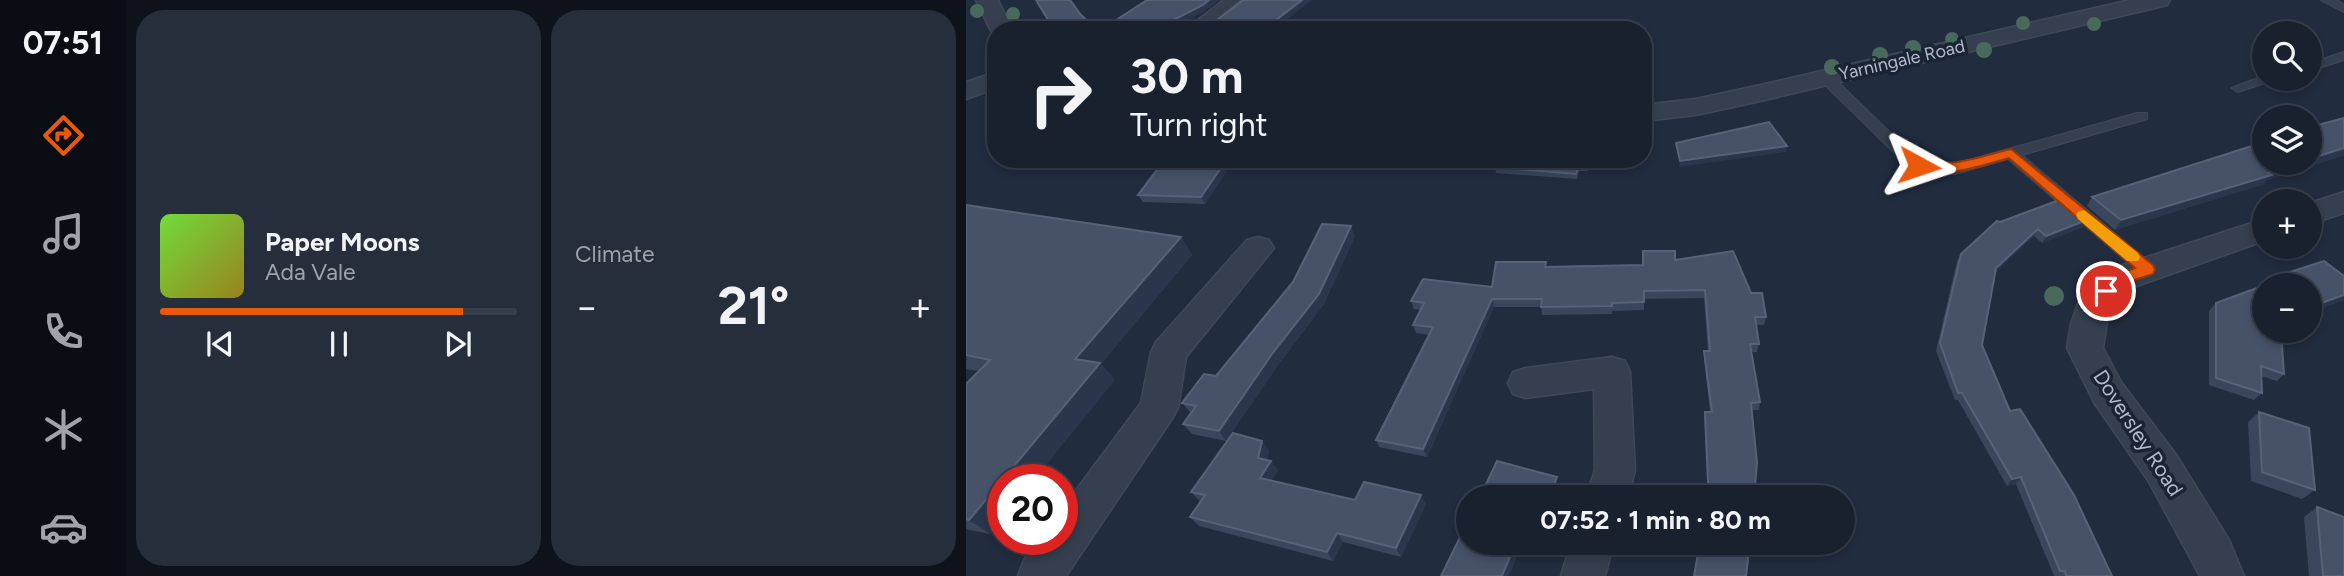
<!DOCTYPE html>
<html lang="en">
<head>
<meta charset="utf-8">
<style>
  :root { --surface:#19212f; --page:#262e3b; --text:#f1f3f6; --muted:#9fa3aa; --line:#373e4b; --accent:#ea580c }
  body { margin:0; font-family:Figtree,sans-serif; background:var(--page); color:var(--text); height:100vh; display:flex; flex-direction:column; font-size:26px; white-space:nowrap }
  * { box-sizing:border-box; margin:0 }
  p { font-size:23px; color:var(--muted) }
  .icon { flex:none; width:38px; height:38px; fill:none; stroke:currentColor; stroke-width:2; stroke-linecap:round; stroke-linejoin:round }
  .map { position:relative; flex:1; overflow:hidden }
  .details { display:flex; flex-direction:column; gap:10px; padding:10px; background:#0e121a; width:840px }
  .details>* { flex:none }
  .top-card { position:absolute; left:21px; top:21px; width:665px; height:147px; border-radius:28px; box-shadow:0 4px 10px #0003,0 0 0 2px var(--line); background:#19212f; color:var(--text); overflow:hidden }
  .buttons { position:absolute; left:1286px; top:21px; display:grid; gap:14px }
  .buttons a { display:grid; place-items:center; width:70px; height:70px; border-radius:50%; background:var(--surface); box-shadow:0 4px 10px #0003,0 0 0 2px var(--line); font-size:35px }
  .speed { position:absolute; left:21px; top:464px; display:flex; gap:14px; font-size:35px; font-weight:700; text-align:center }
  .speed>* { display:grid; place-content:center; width:91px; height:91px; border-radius:50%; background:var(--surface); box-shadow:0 4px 10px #0003,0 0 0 2px var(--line); line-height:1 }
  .speed .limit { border:10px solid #d22; background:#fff; color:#111 }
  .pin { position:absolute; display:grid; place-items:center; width:60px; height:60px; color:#fff; margin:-30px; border:4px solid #fff; border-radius:50%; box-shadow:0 2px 7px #0007 }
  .me { position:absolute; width:77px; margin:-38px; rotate:95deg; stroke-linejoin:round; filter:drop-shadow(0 0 5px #0008) }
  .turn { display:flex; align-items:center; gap:24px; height:147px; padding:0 28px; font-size:32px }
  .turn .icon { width:91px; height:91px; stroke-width:2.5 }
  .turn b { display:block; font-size:49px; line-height:60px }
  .big { font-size:52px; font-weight:700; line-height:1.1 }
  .details .widget { flex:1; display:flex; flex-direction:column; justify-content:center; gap:10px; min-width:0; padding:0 24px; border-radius:28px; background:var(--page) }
  .song { display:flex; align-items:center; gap:21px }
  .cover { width:84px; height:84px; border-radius:10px; background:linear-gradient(135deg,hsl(100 70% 55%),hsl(50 70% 35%)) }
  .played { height:7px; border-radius:4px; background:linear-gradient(90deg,var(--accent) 85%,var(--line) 85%) }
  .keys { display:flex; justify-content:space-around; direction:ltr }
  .heat { display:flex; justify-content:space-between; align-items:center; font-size:38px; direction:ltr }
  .details .tiles { flex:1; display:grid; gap:10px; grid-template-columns:repeat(2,1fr) }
  .trip { position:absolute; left:490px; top:485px; width:399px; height:70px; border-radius:35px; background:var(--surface); box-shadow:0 4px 10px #0003,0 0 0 2px var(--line); font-weight:700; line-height:70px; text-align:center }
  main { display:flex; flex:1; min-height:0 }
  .dock { display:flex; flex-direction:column; width:126px; justify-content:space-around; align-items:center; background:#0a0d13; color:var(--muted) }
  .dock .icon { width:49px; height:49px }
  .dock .selected { color:var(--accent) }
  .dock b { font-size:32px; color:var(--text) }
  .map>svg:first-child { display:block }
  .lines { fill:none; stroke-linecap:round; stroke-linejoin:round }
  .lane-casing { stroke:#3f4858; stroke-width:2 }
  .street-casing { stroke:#3f4858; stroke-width:3 }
  .lane { fill:#363f4f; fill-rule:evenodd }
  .street { fill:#363f4f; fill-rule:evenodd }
  .tree { fill:#476a5d }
  .wall { fill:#39465c }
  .shaded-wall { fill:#2a364c }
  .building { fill:#465268; stroke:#576277; stroke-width:2 }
  .route { fill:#ea580c; stroke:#983908; stroke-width:2 }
  .slow { fill:#f59e0b }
  .labels { text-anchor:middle; stroke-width:7; stroke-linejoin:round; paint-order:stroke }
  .far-street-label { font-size:18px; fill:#b1b9ca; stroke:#1b2434 }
  .street-label { font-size:21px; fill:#b1b9ca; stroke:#1b2434 }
</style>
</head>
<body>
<main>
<nav class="dock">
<b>07:51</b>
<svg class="icon selected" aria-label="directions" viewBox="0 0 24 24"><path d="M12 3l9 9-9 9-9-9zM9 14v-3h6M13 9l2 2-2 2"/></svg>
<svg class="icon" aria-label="music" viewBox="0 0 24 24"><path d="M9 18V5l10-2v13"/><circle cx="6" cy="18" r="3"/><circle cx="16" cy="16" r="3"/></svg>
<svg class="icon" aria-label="phone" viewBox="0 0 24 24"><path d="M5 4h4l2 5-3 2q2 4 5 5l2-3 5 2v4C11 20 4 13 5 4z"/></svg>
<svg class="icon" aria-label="climate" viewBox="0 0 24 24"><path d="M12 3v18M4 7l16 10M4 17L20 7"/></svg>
<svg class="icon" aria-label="car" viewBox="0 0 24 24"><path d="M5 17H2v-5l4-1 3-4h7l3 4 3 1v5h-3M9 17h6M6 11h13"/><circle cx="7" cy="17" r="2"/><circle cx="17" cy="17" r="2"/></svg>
</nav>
<section class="details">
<div class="tiles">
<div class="widget">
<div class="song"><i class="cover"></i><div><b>Paper Moons</b><p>Ada Vale</p></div></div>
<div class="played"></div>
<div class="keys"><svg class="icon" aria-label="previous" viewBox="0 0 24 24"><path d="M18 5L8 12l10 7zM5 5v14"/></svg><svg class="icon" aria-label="pause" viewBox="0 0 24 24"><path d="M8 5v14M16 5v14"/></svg><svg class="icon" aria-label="next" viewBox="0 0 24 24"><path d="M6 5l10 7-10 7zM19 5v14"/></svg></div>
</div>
<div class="widget"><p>Climate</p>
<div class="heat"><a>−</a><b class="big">21°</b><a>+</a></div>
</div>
</div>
</section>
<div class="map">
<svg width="1378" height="576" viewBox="0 0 1378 576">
  <rect width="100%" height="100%" fill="#212c3f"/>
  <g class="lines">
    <defs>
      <path id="lane" d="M1355,0H1370L1378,4V12Z
        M1378,52V60L1344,71V63Z
        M860,74L865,75L953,161L964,164H989L1171,113H1181V119L1056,155L1187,266L1190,270L1187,274H1175L1042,159L989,174H963L943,167L855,81V75Z
        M1298,76V79H1311L1272,92L1265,88Z"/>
      <path id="street" d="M10,0H32L46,30H30V36L27,35Z
        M258,0H283L245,30H219Z
        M1164,0H1204L1201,5L1193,7L790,102L730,115L677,121V105L730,99L790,86Z
        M30,72V88L0,99V82Z
        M1378,192V213L1344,224V203Z
        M1298,219V241L1165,288L1143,309L1137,348L1155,382L1211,456L1263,540L1278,576H1234L1183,482L1129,404L1101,348L1105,324L1115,295L1141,270Z
        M292,237L303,240L308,248L220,357L212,408L206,419L100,576H52L58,560L74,539H96V509L175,403L185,352L190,342L281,240Z
        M646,357L659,361L664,372L669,470L662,497H620L629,470L628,389L560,398L547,394L542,383L547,372L560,368Z
        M605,542H648L639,576H595Z"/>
    </defs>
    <use href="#lane" class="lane-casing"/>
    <use href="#street" class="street-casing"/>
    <use href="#lane" class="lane"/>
    <use href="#street" class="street"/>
  </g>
  <g class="tree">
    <circle cx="11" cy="11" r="7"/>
    <circle cx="47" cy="14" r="7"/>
    <circle cx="1057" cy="23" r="7"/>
    <circle cx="1128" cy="24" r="7"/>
    <circle cx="986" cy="39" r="7"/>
    <circle cx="947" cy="48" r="8"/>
    <circle cx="1018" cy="50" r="8"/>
    <circle cx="914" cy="55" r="8"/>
    <circle cx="866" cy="67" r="8"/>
    <circle cx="1088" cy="296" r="10"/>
  </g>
  <path class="wall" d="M1378,118V155L1301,180L1298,184L1149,230L1121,206L1126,197Z
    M199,159H356L351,168L266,163L239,204L177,202L172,195Z
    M625,159L622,171H613L611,179L530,173L529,167Z
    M0,205L215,237L226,255L135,364L149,380L37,480V519L24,534L0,529V384L13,371L0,369Z
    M1121,220L1117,227L1076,243L1068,236L1029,272L1016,345L1044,411L1146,576H1088L1050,484L1041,486L992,400H989L970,351L991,261L995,254L1034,222Z
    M389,236L358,304L312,365L260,441L226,434L217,424L225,413L216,403L250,376Z
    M709,260L785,293L800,317L798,325H790L793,344L791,352H785L794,402L793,410H786L742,488L738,419L739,412H744L738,359V351H742L738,298L678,299V310L646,311V314L576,315L575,307H528L461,457L413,447L410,440L464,335L450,333L447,325L454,310L448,309L445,301L526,287L581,266L677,265Z
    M1358,261L1378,276V300L1344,312V285H1298V331H1315L1318,374L1311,381L1295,376L1296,393L1288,400L1243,385V311L1250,303L1304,283L1309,277Z
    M1293,412L1349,490L1336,499L1285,481L1282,422Z
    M303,450L301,460L312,470L305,481L389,500L460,504L435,557L377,542L367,561L233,526L224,517L234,501L225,492Z
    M1351,507L1378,576H1343L1338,517Z
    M502,542H571L569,549L556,545Z"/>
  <path class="shaded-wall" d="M243,0H254L239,11L203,30H188Z
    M336,0H346L307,30H297Z
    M821,146L820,152L713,167L714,161Z
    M1378,148V155L1301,180L1298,184L1149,230L1155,220L1333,163H1344V159Z
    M261,159H264L266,163L239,204L235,197Z
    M349,159H356L351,168L348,161Z
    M1121,220L1117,227L1076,243L1080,236Z
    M385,226L389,236L358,304L312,365L260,441L253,431Z
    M1072,229L1068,236L1027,275L1030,268Z
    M215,237L226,255L135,364L149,380L68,480H37V519L24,534L3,520L109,359Z
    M1378,295V300L1344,312V307Z
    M526,299L528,307L461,457L457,449Z
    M296,441L303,450L300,468L292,458Z
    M305,461L312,470L301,487L294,478Z
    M591,477L593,486L589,497H583Z
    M1055,477L1050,484L1041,486L1046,479Z
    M455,495L460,504L435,557L430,548Z
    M371,533L377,542L367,561L361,552Z
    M550,542H555L556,545L543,576H536Z"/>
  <path class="building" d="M70,0H104L115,15L131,30H92L84,23Z
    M181,0H243L237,5L188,30H135Z
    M277,0H336L297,30H238Z
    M1378,118V148L1344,159V127Z
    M803,122L821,146L714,161L710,143Z
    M1298,142V163H1333L1303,173L1306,175L1155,220L1126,197Z
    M199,159H261L235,197L172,195Z
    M315,159H349L348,161Z
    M532,159H623L621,165L613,166L610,174L529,167Z
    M1096,199L1121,220L1080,236L1072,229L1030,268L1016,345L1044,411L1054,409L1108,495L1146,576H1100L1099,571H1094L1055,477L1046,479L996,393H992L974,343L995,254L1031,221L1034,222Z
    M0,205L215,237L109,359L134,363L3,520L0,519V384L24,360L0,355Z
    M356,224L385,226L353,294L306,354L253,431L217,424L230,406L216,403L238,374L250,376L327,282Z
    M677,251H709V260L767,251L785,293H796L800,317H789L793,344H784L794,402L785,403L791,463L788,497H740L742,483L739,412H746L738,351H744L739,290L678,291V302L646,303V306L575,307L576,299H526L457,449L410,440L467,327L447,325L458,303L445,301L457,279L526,287L530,262H580L579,267L677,265Z
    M1358,261L1378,276V295L1344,307V285H1298V331H1315L1318,374L1295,366L1296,393L1250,378V303L1313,280L1309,277Z
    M1293,412L1343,428L1349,490L1296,472Z
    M267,433L296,441L292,458L305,461L294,478L389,500L398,482L455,495L430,548L371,533L361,552L224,517L239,495L225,492Z
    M531,461L591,477L583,497H514Z
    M1351,507L1378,517V576H1357Z
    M502,521V542H550L536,576H475Z
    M734,542H784L780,576H728Z"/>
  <path class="route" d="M1045,149L1187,265L1189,270L1187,274L1159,283L1146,295H1134L1132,291C1141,277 1154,273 1169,268L1043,158C1010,167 983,178 948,169L946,166L953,161C986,168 1013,157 1045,149Z"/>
  <path class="slow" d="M1118,210L1172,253L1174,257L1172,261H1161L1112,219L1110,215L1112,212Z"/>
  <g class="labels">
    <g class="far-street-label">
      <text transform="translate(936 60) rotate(-13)" y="6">Yarningale Road</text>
    </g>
    <g class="street-label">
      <text transform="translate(1172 433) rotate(57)" y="7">Doversley Road</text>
    </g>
  </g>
</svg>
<div class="buttons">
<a><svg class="icon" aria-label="search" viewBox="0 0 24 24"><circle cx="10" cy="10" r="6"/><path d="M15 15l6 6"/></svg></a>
<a><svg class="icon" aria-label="layers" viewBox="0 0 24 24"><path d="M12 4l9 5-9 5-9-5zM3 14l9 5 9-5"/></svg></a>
<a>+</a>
<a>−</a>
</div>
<div class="speed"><div class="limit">20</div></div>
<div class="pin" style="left:1140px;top:291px;background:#d93025"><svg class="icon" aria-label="arrive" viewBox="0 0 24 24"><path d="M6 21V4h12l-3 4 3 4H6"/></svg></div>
<svg class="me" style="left:953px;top:166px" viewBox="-20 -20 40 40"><path d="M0-17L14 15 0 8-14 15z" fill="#ea580c" stroke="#fff" stroke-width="4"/></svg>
<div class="trip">07:52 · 1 min · 80 m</div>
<div class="top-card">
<div class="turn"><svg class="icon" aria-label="right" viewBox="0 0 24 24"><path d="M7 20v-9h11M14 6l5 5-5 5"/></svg><div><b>30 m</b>Turn right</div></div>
</div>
</div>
</main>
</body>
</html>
